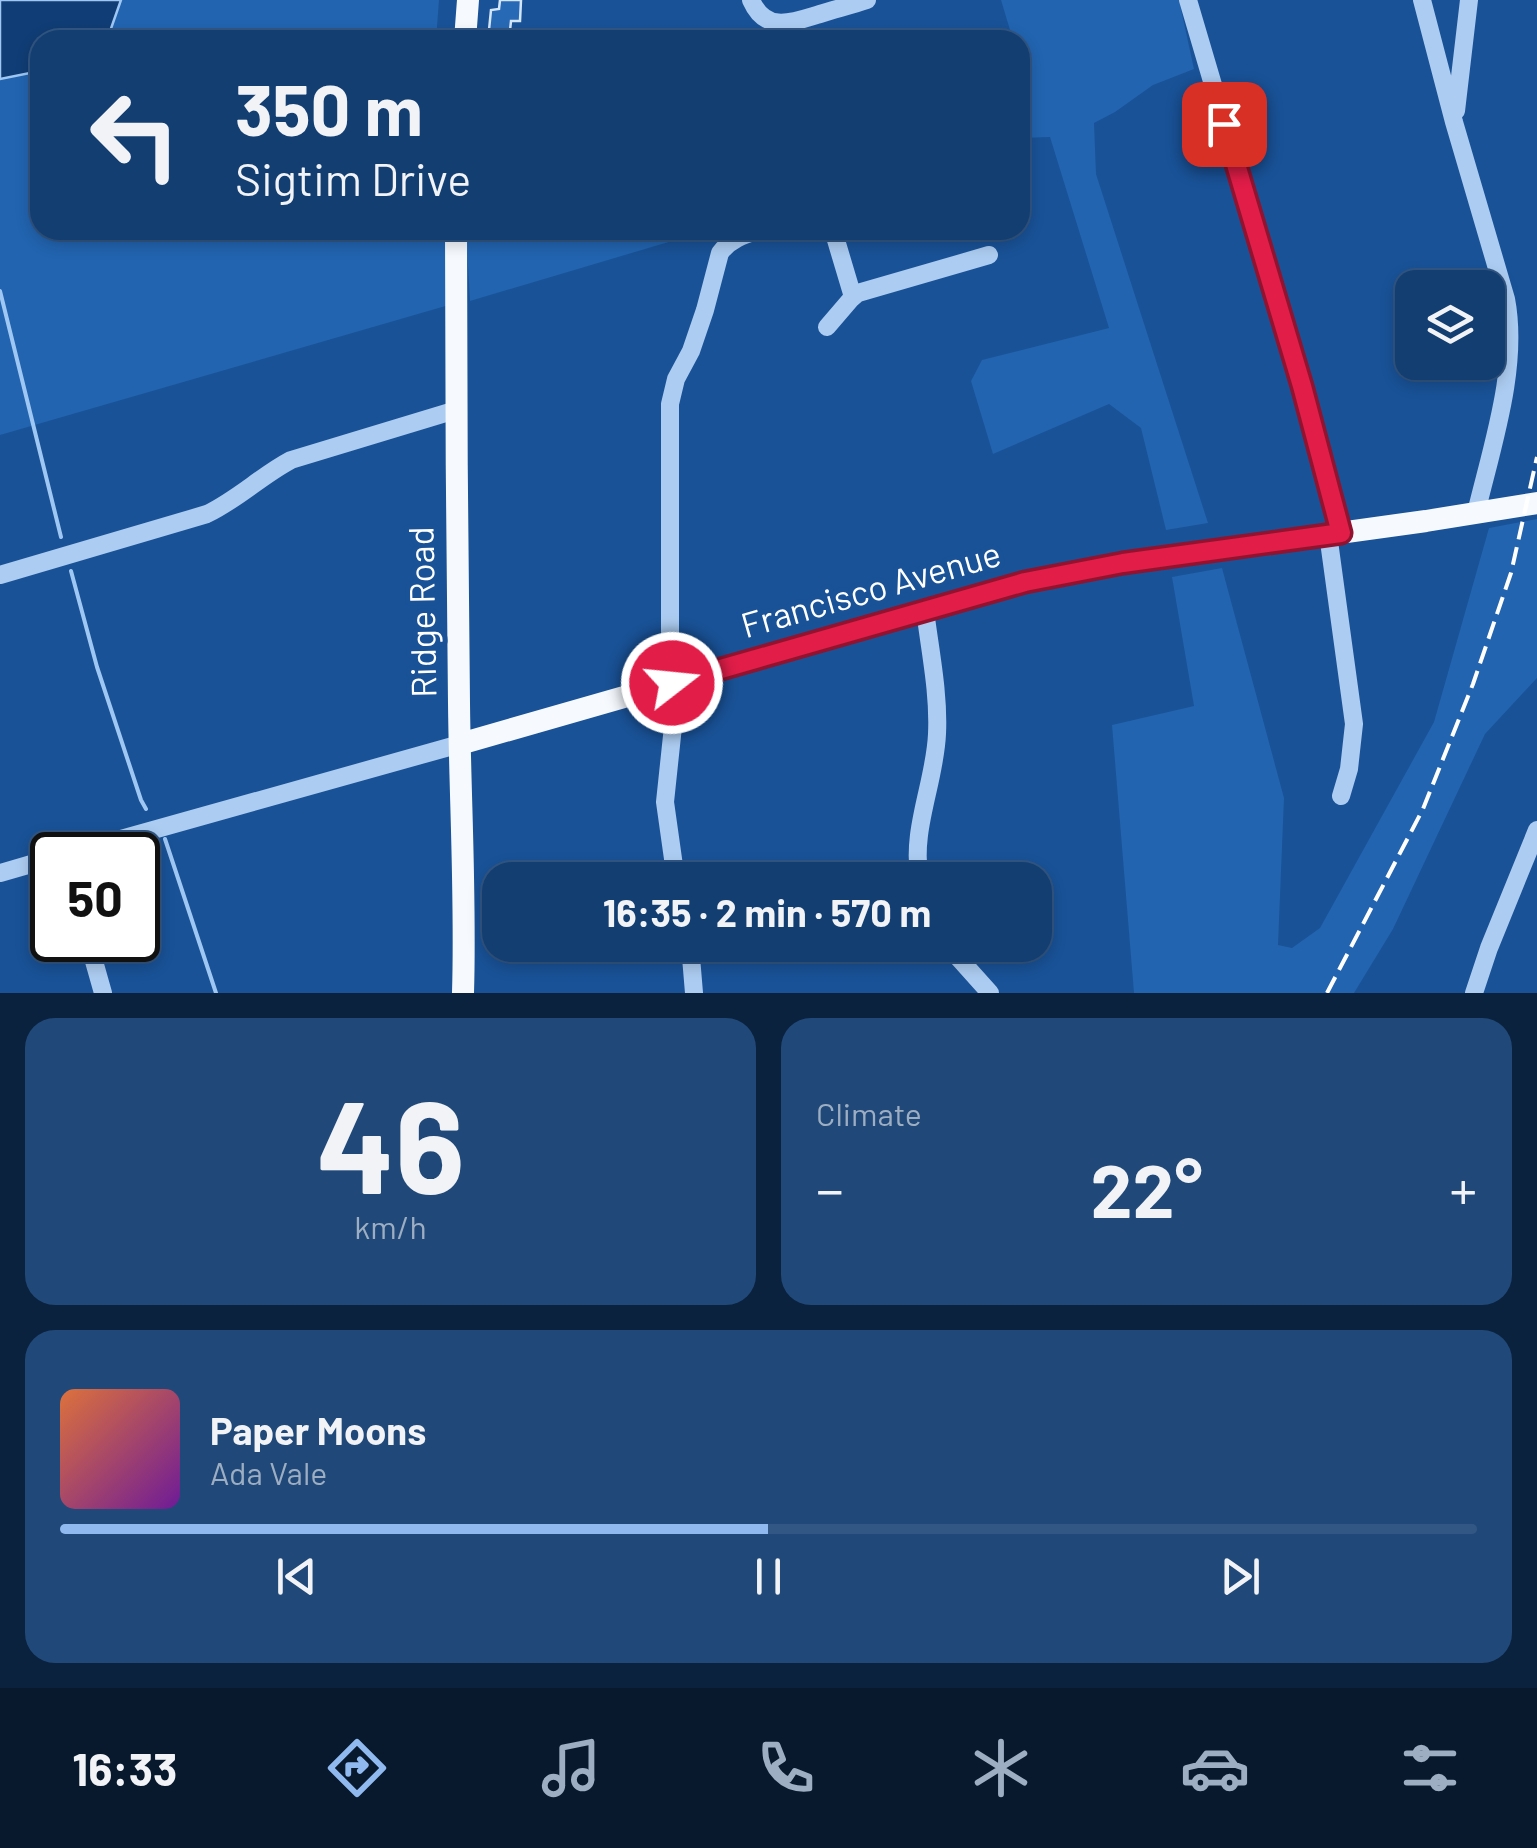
<!DOCTYPE html>
<html lang="en">
<head>
<meta charset="utf-8">
<style>
  :root { --surface:#133e71; --page:#204979; --text:#f1f3f6; --muted:#9daec3; --line:#325784; --accent:#90b9f0 }
  body { margin:0; font-family:Barlow,sans-serif; background:var(--page); color:var(--text); height:100vh; display:flex; flex-direction:column; font-size:38px; white-space:nowrap }
  * { box-sizing:border-box; margin:0 }
  p { font-size:32px; color:var(--muted) }
  .icon { flex:none; width:55px; height:55px; fill:none; stroke:currentColor; stroke-width:2; stroke-linecap:round; stroke-linejoin:round }
  .map { position:relative; height:993px; overflow:hidden }
  .details { display:flex; flex-direction:column; gap:25px; padding:25px; background:#0a223e; flex:1 }
  .details>* { flex:none }
  .banner { position:absolute; left:30px; top:30px; width:1000px; height:210px; border-radius:30px; box-shadow:0 5px 15px #0003,0 0 0 2px var(--line); background:#133e71; color:var(--text); overflow:hidden }
  .buttons { position:absolute; left:1395px; top:270px; display:grid; gap:20px }
  .buttons a { display:grid; place-items:center; width:110px; height:110px; border-radius:20px; background:var(--surface); box-shadow:0 5px 15px #0003,0 0 0 2px var(--line); font-size:50px }
  .speed { position:absolute; left:30px; top:832px; display:flex; gap:20px; font-size:50px; font-weight:700; text-align:center }
  .speed>* { display:grid; place-content:center; width:130px; height:130px; border-radius:50%; background:var(--surface); box-shadow:0 5px 15px #0003,0 0 0 2px var(--line); line-height:1 }
  .speed .limit { border:5px solid #111; border-radius:15px; background:#fff; color:#111 }
  .pin { position:absolute; display:grid; place-items:center; width:85px; height:85px; color:#fff; margin:-42px; border-radius:20px; box-shadow:0 5px 15px #0006 }
  .me { position:absolute; width:110px; margin:-55px; rotate:74deg; stroke-linejoin:round; filter:drop-shadow(0 0 8px #0008) }
  .turn { display:flex; align-items:center; gap:35px; height:210px; padding:0 40px; font-size:45px }
  .turn .icon { width:130px; height:130px; stroke-width:2.5 }
  .turn b { display:block; font-size:70px; line-height:85px }
  .big { font-size:75px; font-weight:700; line-height:1.1 }
  .details .widget { flex:1; display:flex; flex-direction:column; justify-content:center; gap:15px; min-width:0; padding:0 35px; border-radius:30px; background:var(--page) }
  .details .dial { align-items:center; gap:0 }
  .dial b { font-size:130px; line-height:1 }
  .song { display:flex; align-items:center; gap:30px }
  .cover { width:120px; height:120px; border-radius:15px; background:linear-gradient(135deg,hsl(20 70% 55%),hsl(280 70% 35%)) }
  .played { height:10px; border-radius:5px; background:linear-gradient(90deg,var(--accent) 50%,var(--line) 50%) }
  .keys { display:flex; justify-content:space-around; direction:ltr }
  .heat { display:flex; justify-content:space-between; align-items:center; font-size:55px; direction:ltr }
  .details .tiles { flex:1; display:grid; gap:25px; grid-template-columns:1fr 1fr }
  .widget:last-child { grid-column:span 2 }
  .trip { position:absolute; left:482px; top:862px; width:570px; height:100px; border-radius:30px; background:var(--surface); box-shadow:0 5px 15px #0003,0 0 0 2px var(--line); font-weight:700; line-height:100px; text-align:center }
  .menu { display:flex; height:160px; justify-content:space-around; align-items:center; background:#08192d; color:var(--muted) }
  .menu .icon { width:70px; height:70px }
  .menu .selected { color:var(--accent) }
  .menu b { font-size:45px; color:var(--text) }
  .map>svg:first-child { display:block }
  .green { fill:#2264b0 }
  .water { fill:#103d75; stroke:#9fc7f3; stroke-width:2.5 }
  .lines { fill:none; stroke-linecap:round; stroke-linejoin:round }
  .stream { stroke:#9fc7f3; stroke-width:4 }
  .building { fill:#2869b5; stroke:#d3e6fc; stroke-width:2.5 }
  .minor { stroke:#acccf1; stroke-width:18 }
  .major { stroke:#f6faff; stroke-width:22 }
  .rail { stroke:#fff; stroke-width:4; stroke-dasharray:18 8; stroke-linecap:butt }
  .route-casing { stroke:#92132f; stroke-width:25 }
  .route { stroke:#e11d48; stroke-width:18 }
  .labels { text-anchor:middle; stroke-width:10; stroke-linejoin:round; paint-order:stroke }
  .street-label { font-size:35px; fill:#fff; stroke:#195297 }
</style>
</head>
<body>
<div class="map">
<svg width="1537" height="993" viewBox="0 0 1537 993">
  <rect width="100%" height="100%" fill="#195297"/>
  <path class="green" d="M121,0H439L436,40H107Z
    M1001,0H1179L1194,69L1153,85L1115,112L1094,123L1096,174L1208,523L1166,530L1141,428L1109,404L993,454L971,381L982,360L1109,328L1050,137L1020,138V40H1013Z
    M40,71V230H449V305L0,435V79Z
    M466,230H709L470,301Z
    M1537,519V678L1485,734L1393,929L1354,993H1134L1112,725L1194,706L1172,577L1222,568L1284,798L1278,945L1292,948L1320,928L1434,722L1489,528Z"/>
  <path class="water" d="M0,0H121L107,40H40V71L0,79Z"/>
  <g class="lines">
    <path class="stream" d="M0,291L61,537
      M71,571L97,667L141,800L146,809
      M165,839L216,993"/>
  </g>
  <path class="building" d="M500,0H521L520,21H511L509,40H488L491,10L499,9Z"/>
  <g class="lines">
    <path class="minor" d="M751,0C766,34 793,22 820,14C836,9 852,5 867,0
      M1188,0L1302,386L1341,533
      M1422,0L1454,122L1506,299C1519,367 1492,446 1476,513
      M1456,111L1469,0
      M833,230L853,297
      M827,327L851,299L858,293L989,255
      M1328,534L1354,724L1349,769L1341,796
      M0,575L207,514C238,499 261,476 291,460L456,410
      M64,855L460,744
      M0,873L52,858
      M676,880L665,802L674,717L670,651V404L676,379L691,351L705,310L720,253C730,239 744,235 760,230
      M920,880C910,831 935,783 937,734C939,693 930,651 925,610
      M88,940L103,993
      M690,945L694,993
      M947,945L990,993
      M1474,993L1489,948L1537,830"/>
    <path class="major" d="M465,40L468,0
      M456,230C456,388 457,545 459,703C460,800 466,896 463,993
      M460,744L1025,582L1123,563L1426,521L1537,503"/>
    <path class="rail" d="M1327,993L1423,809L1473,684L1511,573L1537,457"/>
  </g>
  <g class="lines">
    <defs>
      <path id="route" d="M672,683L1025,582L1123,563L1341,533L1302,386L1224,124"/>
    </defs>
    <use href="#route" class="route-casing"/>
    <use href="#route" class="route"/>
  </g>
  <g class="labels">
    <g class="street-label">
      <text transform="translate(871 590) rotate(-16)" y="12">Francisco Avenue</text>
      <text transform="translate(423 612) rotate(-91)" y="12">Ridge Road</text>
    </g>
  </g>
</svg>
<div class="buttons">
<a><svg class="icon" aria-label="layers" viewBox="0 0 24 24"><path d="M12 4l9 5-9 5-9-5zM3 14l9 5 9-5"/></svg></a>
</div>
<div class="speed"><div class="limit">50</div></div>
<div class="pin" style="left:1224px;top:124px;background:#d93025"><svg class="icon" aria-label="arrive" viewBox="0 0 24 24"><path d="M6 21V4h12l-3 4 3 4H6"/></svg></div>
<svg class="me" style="left:672px;top:683px" viewBox="-20 -20 40 40"><circle r="17" fill="#e11d48" stroke="#fff" stroke-width="3"/><path d="M0-11L8 9 0 5-8 9z" fill="#fff"/></svg>
<div class="trip">16:35 · 2 min · 570 m</div>
<div class="banner">
<div class="turn"><svg class="icon" aria-label="left" viewBox="0 0 24 24"><path d="M17 20v-9H6M10 6l-5 5 5 5"/></svg><div><b>350 m</b>Sigtim Drive</div></div>
</div>
</div>
<section class="details">
<div class="tiles">
<div class="widget dial"><b>46</b><p>km/h</p></div>
<div class="widget"><p>Climate</p>
<div class="heat"><a>−</a><b class="big">22°</b><a>+</a></div>
</div>
<div class="widget">
<div class="song"><i class="cover"></i><div><b>Paper Moons</b><p>Ada Vale</p></div></div>
<div class="played"></div>
<div class="keys"><svg class="icon" aria-label="previous" viewBox="0 0 24 24"><path d="M18 5L8 12l10 7zM5 5v14"/></svg><svg class="icon" aria-label="pause" viewBox="0 0 24 24"><path d="M8 5v14M16 5v14"/></svg><svg class="icon" aria-label="next" viewBox="0 0 24 24"><path d="M6 5l10 7-10 7zM19 5v14"/></svg></div>
</div>
</div>
</section>
<nav class="menu">
<b>16:33</b>
<svg class="icon selected" aria-label="directions" viewBox="0 0 24 24"><path d="M12 3l9 9-9 9-9-9zM9 14v-3h6M13 9l2 2-2 2"/></svg>
<svg class="icon" aria-label="music" viewBox="0 0 24 24"><path d="M9 18V5l10-2v13"/><circle cx="6" cy="18" r="3"/><circle cx="16" cy="16" r="3"/></svg>
<svg class="icon" aria-label="phone" viewBox="0 0 24 24"><path d="M5 4h4l2 5-3 2q2 4 5 5l2-3 5 2v4C11 20 4 13 5 4z"/></svg>
<svg class="icon" aria-label="climate" viewBox="0 0 24 24"><path d="M12 3v18M4 7l16 10M4 17L20 7"/></svg>
<svg class="icon" aria-label="car" viewBox="0 0 24 24"><path d="M5 17H2v-5l4-1 3-4h7l3 4 3 1v5h-3M9 17h6M6 11h13"/><circle cx="7" cy="17" r="2"/><circle cx="17" cy="17" r="2"/></svg>
<svg class="icon" aria-label="filters" viewBox="0 0 24 24"><path d="M4 7h16M4 17h16"/><circle cx="9" cy="7" r="2"/><circle cx="15" cy="17" r="2"/></svg>
</nav>
</body>
</html>
